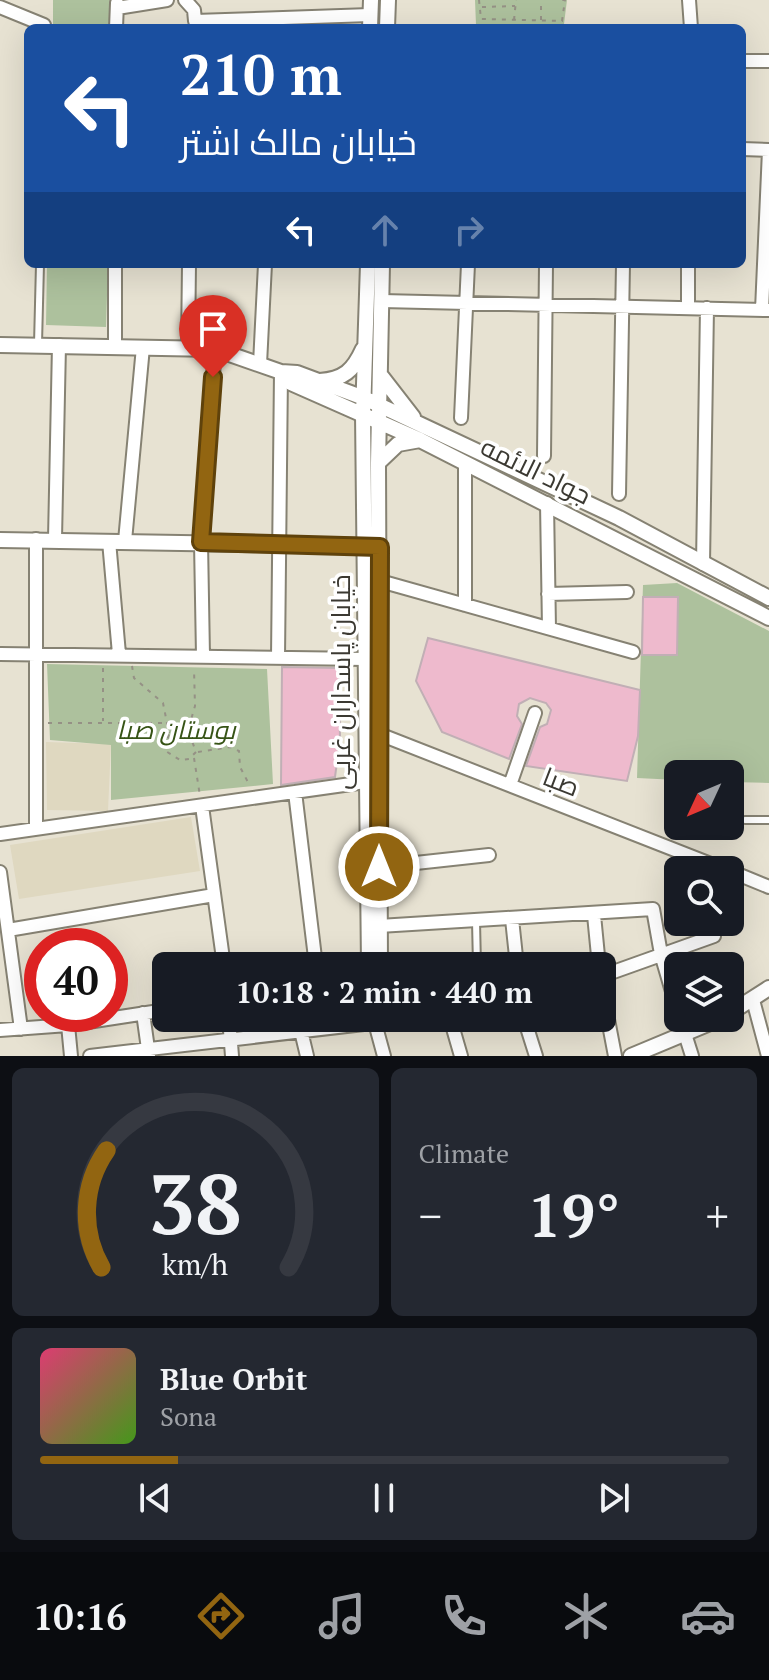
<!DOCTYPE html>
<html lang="en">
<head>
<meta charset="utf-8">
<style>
  :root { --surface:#171b24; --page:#242831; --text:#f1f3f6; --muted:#9ea1a6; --line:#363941; --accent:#926511 }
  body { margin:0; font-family:"PT Serif",Cairo,serif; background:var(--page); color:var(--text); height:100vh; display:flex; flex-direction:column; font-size:30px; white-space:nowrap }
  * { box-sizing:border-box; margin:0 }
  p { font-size:26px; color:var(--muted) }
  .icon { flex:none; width:44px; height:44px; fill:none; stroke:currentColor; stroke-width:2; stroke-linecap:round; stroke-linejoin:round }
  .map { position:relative; height:1056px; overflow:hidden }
  .details { display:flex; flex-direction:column; gap:12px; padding:12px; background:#0d0f14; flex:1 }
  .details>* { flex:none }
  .guide { position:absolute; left:24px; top:24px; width:722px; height:244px; border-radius:12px; box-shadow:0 8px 32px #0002; background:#1a4fa0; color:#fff; overflow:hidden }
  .needle { width:52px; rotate:226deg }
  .controls { position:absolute; left:664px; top:760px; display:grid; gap:16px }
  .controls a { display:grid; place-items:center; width:80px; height:80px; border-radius:12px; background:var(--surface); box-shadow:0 8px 32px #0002; font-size:40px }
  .speed { position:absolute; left:24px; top:928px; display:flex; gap:16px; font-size:40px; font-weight:700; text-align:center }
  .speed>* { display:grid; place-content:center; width:104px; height:104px; border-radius:50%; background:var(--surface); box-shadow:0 8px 32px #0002; line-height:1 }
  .speed .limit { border:12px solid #d22; background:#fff; color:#111 }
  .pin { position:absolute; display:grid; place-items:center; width:68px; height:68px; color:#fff; margin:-82px -34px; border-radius:50% 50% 50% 0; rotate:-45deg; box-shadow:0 0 8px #0007 }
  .pin .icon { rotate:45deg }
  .me { position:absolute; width:88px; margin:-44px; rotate:0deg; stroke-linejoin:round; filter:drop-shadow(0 0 6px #0008) }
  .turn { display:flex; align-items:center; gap:28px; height:168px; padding:0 24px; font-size:36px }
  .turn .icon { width:104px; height:104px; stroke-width:2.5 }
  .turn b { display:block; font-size:56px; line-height:68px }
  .lanes { display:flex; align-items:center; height:76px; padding:0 24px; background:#0003; justify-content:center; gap:40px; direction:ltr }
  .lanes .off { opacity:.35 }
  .big { font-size:60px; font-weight:700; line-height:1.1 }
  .details .tile { flex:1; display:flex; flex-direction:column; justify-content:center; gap:12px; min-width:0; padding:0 28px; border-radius:12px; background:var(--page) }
  .details .dial { align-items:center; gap:0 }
  .dial svg { height:208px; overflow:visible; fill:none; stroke:var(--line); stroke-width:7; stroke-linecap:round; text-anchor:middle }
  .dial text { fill:var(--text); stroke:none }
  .song { display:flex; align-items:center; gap:24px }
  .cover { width:96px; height:96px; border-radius:12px; background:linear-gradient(135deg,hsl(340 70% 55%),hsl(100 70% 35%)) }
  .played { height:8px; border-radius:4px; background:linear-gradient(90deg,var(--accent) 20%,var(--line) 20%) }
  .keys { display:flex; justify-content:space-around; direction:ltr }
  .heat { display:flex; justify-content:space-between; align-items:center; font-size:44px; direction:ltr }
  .details .tiles { flex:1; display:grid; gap:12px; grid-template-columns:1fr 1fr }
  .tile:last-child { grid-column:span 2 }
  .trip { position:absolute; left:152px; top:952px; width:464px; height:80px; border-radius:12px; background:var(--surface); box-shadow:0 8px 32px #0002; font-weight:700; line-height:80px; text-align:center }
  .tab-bar { display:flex; height:128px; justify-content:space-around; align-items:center; background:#090b0e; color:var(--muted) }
  .tab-bar .icon { width:56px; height:56px }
  .tab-bar .selected { color:var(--accent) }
  .tab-bar b { font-size:36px; color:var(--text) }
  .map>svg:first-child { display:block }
  .built { fill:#dfd8c0 }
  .green { fill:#adc19d; fill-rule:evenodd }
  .building { fill:#eebacd; stroke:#c1afb5; stroke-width:2 }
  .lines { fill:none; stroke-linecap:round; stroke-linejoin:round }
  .service-casing { stroke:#868273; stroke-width:10 }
  .minor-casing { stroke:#868273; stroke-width:16 }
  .tertiary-casing { stroke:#868273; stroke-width:18 }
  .path { stroke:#959185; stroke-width:2; stroke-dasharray:4 6; stroke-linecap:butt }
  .service { stroke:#fff; stroke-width:6 }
  .minor { stroke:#fff; stroke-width:12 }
  .tertiary { stroke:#fff; stroke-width:14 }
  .route-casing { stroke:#5f420b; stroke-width:20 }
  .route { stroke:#926511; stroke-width:14 }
  .labels { text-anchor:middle; stroke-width:7; stroke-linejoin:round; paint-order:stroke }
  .street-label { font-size:26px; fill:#3b3932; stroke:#fff }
  .park-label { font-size:26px; font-style:italic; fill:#365315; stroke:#fff }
</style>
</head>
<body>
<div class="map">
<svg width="769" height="1056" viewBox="0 0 769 1056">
  <rect width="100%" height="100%" fill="#e7e2d2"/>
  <path class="built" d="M46,742L111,744L108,811L47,810Z
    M191,817L200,871L19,899L10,845Z"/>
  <path class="green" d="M53,0H114L113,28H53Z
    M475,0H567L564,24L476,25Z
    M47,264H108L106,327L46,325Z
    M677,583L769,631V783L730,782V774H678V780L637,778L643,585ZM644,597H678L676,655L642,654Z
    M47,664L267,669L273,784L111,800V745L50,740Z"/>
  <path class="building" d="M643,597H678L677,655H642Z
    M428,638L640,690L638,736L627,781L526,766L540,727L547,724L551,710L546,703L530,698L519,704L517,716L522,724L509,759L442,732L416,681Z
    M282,667L339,668L340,739L335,777L281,785Z"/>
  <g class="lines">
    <defs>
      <path id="service" d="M38,344L40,264
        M745,820H769
        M476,921L477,966"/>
      <path id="minor" d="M185,0L194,10L195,21L370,15
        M689,0L691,28
        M0,7L44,25
        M117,8L167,0
        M116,28L117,3
        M742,61H769
        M742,149L769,150L762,310
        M382,301L769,310
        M688,308V264
        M115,346V264
        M188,347L189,264
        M260,364L265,264
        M461,418L468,264
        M544,456L546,264
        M619,494L623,264
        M547,503L549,628
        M55,539L59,345
        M109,541L119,654
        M125,541L143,347
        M703,564L707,308
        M380,581L633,652
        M548,594L627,592
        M465,605V463
        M0,654L366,659
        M203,656L201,542L215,349
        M278,658L281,372
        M379,734L726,870
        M510,785L535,713
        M295,792L316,966
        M202,806L224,966
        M36,827V539
        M0,834L365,782
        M379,867L489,855
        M730,871L769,887
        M0,872L21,1029
        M594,915L599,966
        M512,919L517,966
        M379,926L653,909L661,954L678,1012
        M8,930L214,895
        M602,976L714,936
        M602,988L615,1056
        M753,1000L768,1056
        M143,1013L149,1056
        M229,1018L232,1056
        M450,1018L461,1056
        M524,1018L536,1056
        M680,1018L692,1056
        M375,1023L384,1056
        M68,1025L71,1056
        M0,1030L68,1025L166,1010
        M301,1031L307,1056
        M90,1056L415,1018"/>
      <path id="tertiary" d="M370,28L371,0
        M387,28L388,0
        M368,264L363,414L369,966
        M0,345L215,349L281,372L297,373L364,398L619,518L769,598
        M281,372L291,383L420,440L769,618
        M382,377L413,417
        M320,381C344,379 353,371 363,349
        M378,463L398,444L420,440
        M0,540L371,546
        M380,966L378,463L382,264
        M730,1013L769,988
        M375,1023L377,1018
        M631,1056L722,1018"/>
    </defs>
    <use href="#service" class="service-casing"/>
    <use href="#minor" class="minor-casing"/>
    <use href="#tertiary" class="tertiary-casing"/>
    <path class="path" d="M479,0L481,19L562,21L565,0H559
      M482,7L515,6
      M514,20L516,0
      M541,20V0
      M132,666L134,678L163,703L169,733
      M103,668V721
      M48,723H167
      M188,730L169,734L164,750L180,760L189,759L196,752L188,730L195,706L194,669
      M198,752L230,747L239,751L240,767L250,786
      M194,758L200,796"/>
    <use href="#service" class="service"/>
    <use href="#minor" class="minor"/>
    <use href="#tertiary" class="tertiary"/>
  </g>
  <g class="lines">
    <defs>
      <path id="route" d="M213,377L201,542L380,547L379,867"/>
    </defs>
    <use href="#route" class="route-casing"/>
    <use href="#route" class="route"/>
  </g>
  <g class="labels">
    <g class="street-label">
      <text transform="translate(536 471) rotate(26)" y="9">جواد الائمه</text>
      <text transform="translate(341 682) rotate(-90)" y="9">خیابان پاسداران غربی</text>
      <text transform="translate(561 782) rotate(21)" y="9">صبا</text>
    </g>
    <g class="park-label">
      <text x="176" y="739">بوستان صبا</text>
    </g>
  </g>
</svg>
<div class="controls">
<a><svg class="needle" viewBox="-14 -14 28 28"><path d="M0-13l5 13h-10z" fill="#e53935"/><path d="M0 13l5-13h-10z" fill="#9ea1a6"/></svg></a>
<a><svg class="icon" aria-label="search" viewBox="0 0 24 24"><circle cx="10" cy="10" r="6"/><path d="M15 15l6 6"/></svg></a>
<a><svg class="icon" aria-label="layers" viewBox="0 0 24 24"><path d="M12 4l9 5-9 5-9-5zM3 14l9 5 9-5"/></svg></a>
</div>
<div class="speed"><div class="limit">40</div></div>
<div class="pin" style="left:213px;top:377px;background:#d93025"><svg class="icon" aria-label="arrive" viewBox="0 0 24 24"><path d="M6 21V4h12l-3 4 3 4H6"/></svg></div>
<svg class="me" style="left:379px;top:867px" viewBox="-20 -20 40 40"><circle r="17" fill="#926511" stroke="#fff" stroke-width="3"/><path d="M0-11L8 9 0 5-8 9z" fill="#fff"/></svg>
<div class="trip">10:18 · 2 min · 440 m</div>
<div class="guide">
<div class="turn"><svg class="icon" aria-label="left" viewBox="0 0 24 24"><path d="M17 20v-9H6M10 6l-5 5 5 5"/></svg><div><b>210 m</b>خیابان مالک اشتر</div></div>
<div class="lanes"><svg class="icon" aria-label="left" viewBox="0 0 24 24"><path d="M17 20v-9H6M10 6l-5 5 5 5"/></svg><svg class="icon off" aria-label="ahead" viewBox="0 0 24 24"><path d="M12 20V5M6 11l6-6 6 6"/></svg><svg class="icon off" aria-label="right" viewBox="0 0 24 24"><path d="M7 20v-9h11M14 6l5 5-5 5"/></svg></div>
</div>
</div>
<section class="details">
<div class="tiles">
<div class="tile dial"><svg viewBox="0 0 100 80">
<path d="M14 69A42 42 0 1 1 86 69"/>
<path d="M14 69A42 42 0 0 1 16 24" stroke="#926511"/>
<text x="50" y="56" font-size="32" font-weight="700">38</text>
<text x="50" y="72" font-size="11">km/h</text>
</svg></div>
<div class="tile"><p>Climate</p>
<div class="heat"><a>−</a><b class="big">19°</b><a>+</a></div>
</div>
<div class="tile">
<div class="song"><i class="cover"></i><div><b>Blue Orbit</b><p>Sona</p></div></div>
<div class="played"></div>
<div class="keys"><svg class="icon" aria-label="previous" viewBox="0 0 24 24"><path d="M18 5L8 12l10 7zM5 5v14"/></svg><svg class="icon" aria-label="pause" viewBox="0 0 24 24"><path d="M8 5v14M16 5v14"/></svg><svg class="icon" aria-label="next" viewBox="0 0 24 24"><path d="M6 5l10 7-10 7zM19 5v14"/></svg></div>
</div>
</div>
</section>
<nav class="tab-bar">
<b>10:16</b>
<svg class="icon selected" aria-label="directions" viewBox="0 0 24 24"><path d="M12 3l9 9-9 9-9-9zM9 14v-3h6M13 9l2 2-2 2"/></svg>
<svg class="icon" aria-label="music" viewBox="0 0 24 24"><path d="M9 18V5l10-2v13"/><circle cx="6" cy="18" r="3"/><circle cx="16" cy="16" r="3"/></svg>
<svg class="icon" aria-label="phone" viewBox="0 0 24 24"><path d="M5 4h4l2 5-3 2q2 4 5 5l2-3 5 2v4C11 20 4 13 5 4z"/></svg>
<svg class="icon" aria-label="climate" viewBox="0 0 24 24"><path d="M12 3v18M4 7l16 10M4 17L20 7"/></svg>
<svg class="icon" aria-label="car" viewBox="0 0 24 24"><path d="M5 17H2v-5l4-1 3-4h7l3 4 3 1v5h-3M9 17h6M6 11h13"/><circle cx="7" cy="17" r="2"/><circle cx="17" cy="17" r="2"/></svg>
</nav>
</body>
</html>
